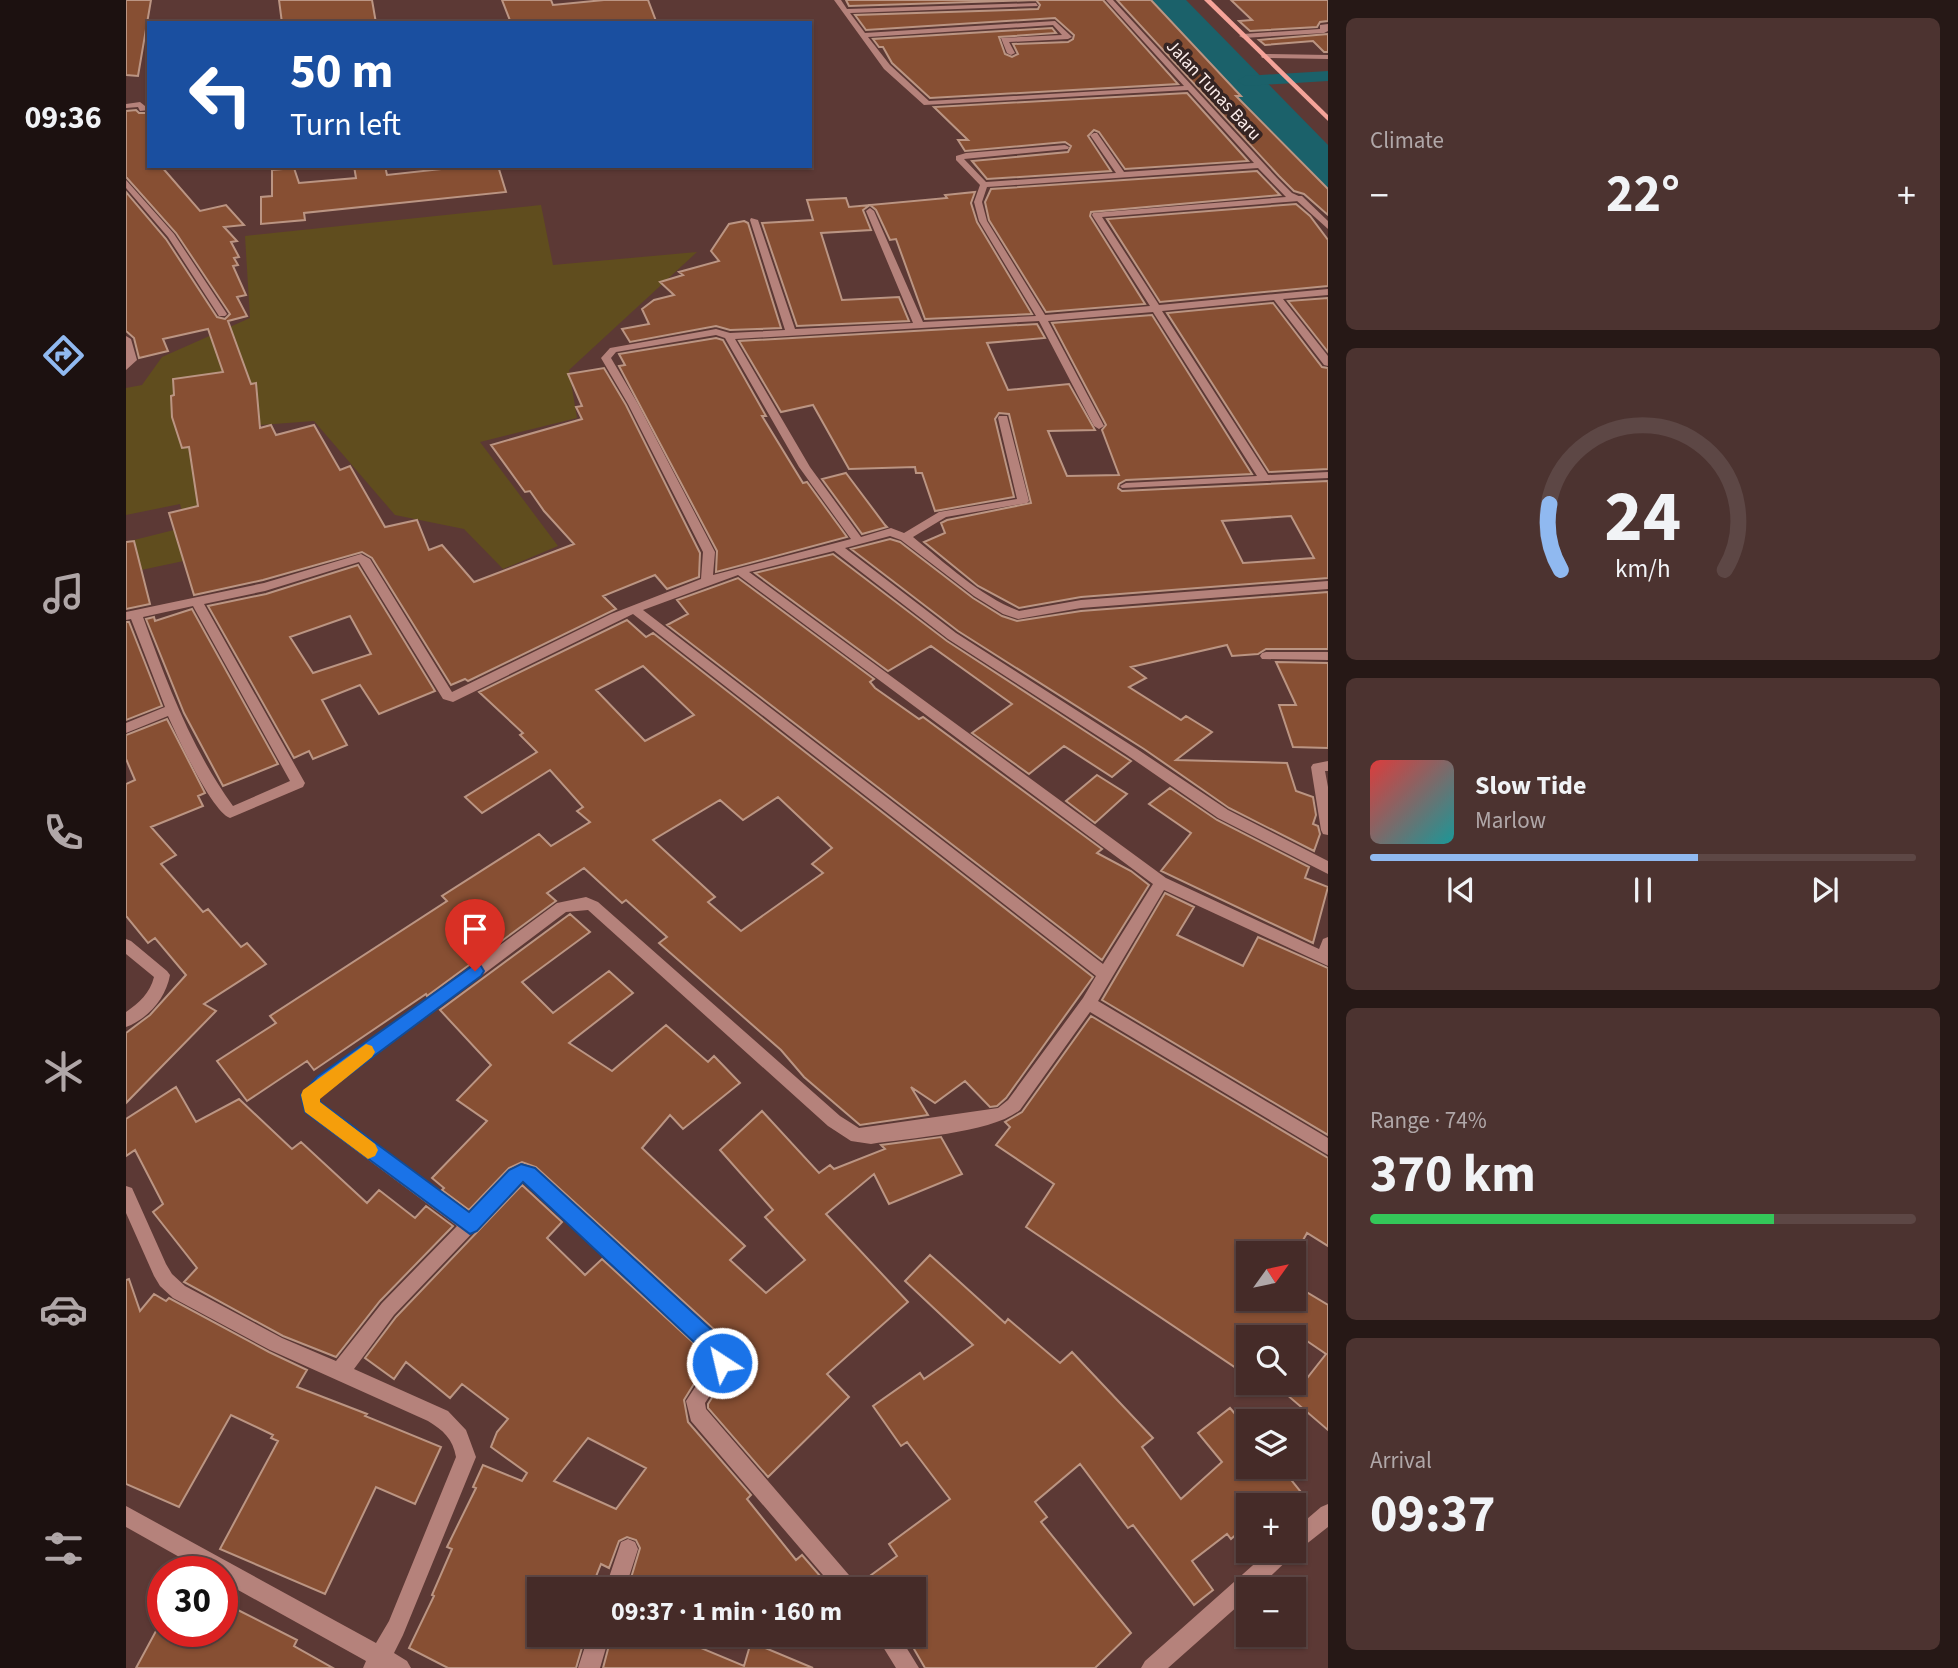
<!DOCTYPE html>
<html lang="en">
<head>
<meta charset="utf-8">
<style>
  :root { --surface:#452b28; --page:#4c3330; --text:#f1f3f6; --muted:#b0a7a8; --line:#5d4745; --accent:#90b9f0 }
  body { margin:0; font-family:"Source Sans 3",sans-serif; background:var(--page); color:var(--text); height:100vh; display:flex; flex-direction:column; font-size:26px; white-space:nowrap }
  * { box-sizing:border-box; margin:0 }
  p { font-size:23px; color:var(--muted) }
  .icon { flex:none; width:38px; height:38px; fill:none; stroke:currentColor; stroke-width:2; stroke-linecap:round; stroke-linejoin:round }
  .map { position:relative; flex:1; overflow:hidden }
  .sheet { display:flex; flex-direction:column; gap:18px; padding:18px; background:#261816; width:630px }
  .sheet>* { flex:none }
  .top-card { position:absolute; left:21px; top:21px; width:665px; height:147px; border-radius:0px; box-shadow:0 2px 5px #0004,0 0 0 2px var(--line); background:#1a4fa0; color:#fff; overflow:hidden }
  .needle { width:46px; rotate:57deg }
  .controls { position:absolute; left:1110px; top:1241px; display:grid; gap:14px }
  .controls a { display:grid; place-items:center; width:70px; height:70px; border-radius:0px; background:var(--surface); box-shadow:0 2px 5px #0004,0 0 0 2px var(--line); font-size:35px }
  .speed { position:absolute; left:21px; top:1556px; display:flex; gap:14px; font-size:35px; font-weight:700; text-align:center }
  .speed>* { display:grid; place-content:center; width:91px; height:91px; border-radius:50%; background:var(--surface); box-shadow:0 2px 5px #0004,0 0 0 2px var(--line); line-height:1 }
  .speed .limit { border:10px solid #d22; background:#fff; color:#111 }
  .pin { position:absolute; display:grid; place-items:center; width:60px; height:60px; color:#fff; margin:-72px -30px; border-radius:50% 50% 50% 0; rotate:-45deg; box-shadow:0 0 7px #0007 }
  .pin .icon { rotate:45deg }
  .me { position:absolute; width:77px; margin:-38px; rotate:325deg; stroke-linejoin:round; filter:drop-shadow(0 0 5px #0008) }
  .turn { display:flex; align-items:center; gap:24px; height:147px; padding:0 28px; font-size:32px }
  .turn .icon { width:91px; height:91px; stroke-width:2.5 }
  .turn b { display:block; font-size:49px; line-height:60px }
  .big { font-size:52px; font-weight:700; line-height:1.1 }
  .sheet .tile { flex:1; display:flex; flex-direction:column; justify-content:center; gap:10px; min-width:0; padding:0 24px; border-radius:10px; background:var(--page) }
  .sheet .dial { align-items:center; gap:0 }
  .dial svg { height:182px; overflow:visible; fill:none; stroke:var(--line); stroke-width:7; stroke-linecap:round; text-anchor:middle }
  .dial text { fill:var(--text); stroke:none }
  .song { display:flex; align-items:center; gap:21px }
  .cover { width:84px; height:84px; border-radius:10px; background:linear-gradient(135deg,hsl(0 70% 55%),hsl(180 70% 35%)) }
  .played { height:7px; border-radius:4px; background:linear-gradient(90deg,var(--accent) 60%,var(--line) 60%) }
  .keys { display:flex; justify-content:space-around; direction:ltr }
  .heat { display:flex; justify-content:space-between; align-items:center; font-size:38px; direction:ltr }
  .charge { height:10px; border-radius:5px; background:linear-gradient(90deg,#34c759 74%,var(--line) 0) }
  .trip { position:absolute; left:401px; top:1577px; width:399px; height:70px; border-radius:0px; background:var(--surface); box-shadow:0 2px 5px #0004,0 0 0 2px var(--line); font-weight:700; line-height:70px; text-align:center }
  main { display:flex; flex:1; min-height:0 }
  .tabs { display:flex; flex-direction:column; width:126px; justify-content:space-around; align-items:center; background:#1c1110; color:var(--muted) }
  .tabs .icon { width:49px; height:49px }
  .tabs .current { color:var(--accent) }
  .tabs b { font-size:32px; color:var(--text) }
  .map>svg:first-child { display:block }
  .green { fill:#604d1e }
  .water { fill:#1b616a }
  .lines { fill:none; stroke-linecap:round; stroke-linejoin:round }
  .canal { fill:#1b616a; fill-rule:evenodd }
  .building { fill:#874f33; stroke:#bb9583; stroke-width:2; fill-rule:evenodd }
  .minor { fill:#b5827b; fill-rule:evenodd }
  .tertiary { fill:#b5827b; fill-rule:evenodd }
  .secondary { fill:#f5a399; fill-rule:evenodd }
  .route { fill:#1a73e8; stroke:#114b97; stroke-width:2 }
  .slow { fill:#f59e0b }
  .labels { text-anchor:middle; stroke-width:7; stroke-linejoin:round; paint-order:stroke }
  .far-street-label { font-size:18px; fill:#fdefed; stroke:#362523 }
</style>
</head>
<body>
<main>
<nav class="tabs">
<b>09:36</b>
<svg class="icon current" aria-label="directions" viewBox="0 0 24 24"><path d="M12 3l9 9-9 9-9-9zM9 14v-3h6M13 9l2 2-2 2"/></svg>
<svg class="icon" aria-label="music" viewBox="0 0 24 24"><path d="M9 18V5l10-2v13"/><circle cx="6" cy="18" r="3"/><circle cx="16" cy="16" r="3"/></svg>
<svg class="icon" aria-label="phone" viewBox="0 0 24 24"><path d="M5 4h4l2 5-3 2q2 4 5 5l2-3 5 2v4C11 20 4 13 5 4z"/></svg>
<svg class="icon" aria-label="climate" viewBox="0 0 24 24"><path d="M12 3v18M4 7l16 10M4 17L20 7"/></svg>
<svg class="icon" aria-label="car" viewBox="0 0 24 24"><path d="M5 17H2v-5l4-1 3-4h7l3 4 3 1v5h-3M9 17h6M6 11h13"/><circle cx="7" cy="17" r="2"/><circle cx="17" cy="17" r="2"/></svg>
<svg class="icon" aria-label="filters" viewBox="0 0 24 24"><path d="M4 7h16M4 17h16"/><circle cx="9" cy="7" r="2"/><circle cx="15" cy="17" r="2"/></svg>
</nav>
<div class="map">
<svg width="1202" height="1668" viewBox="0 0 1202 1668">
  <rect width="100%" height="100%" fill="#5c3935"/>
  <path class="green" d="M415,205L427,265L571,252L443,370L451,418L354,442L432,546L377,569L338,529L269,515L188,421L109,427L67,559L1,573L0,542L60,527L54,504L0,515V388L16,385L36,357L124,318L119,236Z"/>
  <path class="water" d="M1002,0H1060L1202,145V210Z"/>
  <g class="lines">
    <path class="canal" d="M1202,71V81L1119,86L1111,81L1119,76Z"/>
  </g>
  <path class="building" d="M0,0H25L12,76L0,75Z
    M153,0H246L250,23H156Z
    M376,0H425L427,5L478,0H522L530,21L385,23Z
    M720,0H977L1052,84L804,98L766,63L757,47H753L747,39L926,28L930,33L873,37L879,54L886,57L892,54L887,44L942,42L947,39L948,35L929,18L740,30L729,15L912,9L914,5L910,0L723,6Z
    M991,0H1025L1115,96H1110L1202,189V215L1178,194L1168,191L1153,176Z
    M1105,0H1202V21L1194,22L1191,27L1124,31L1113,21L1126,20Z
    M1202,34V52H1198L1187,41L1139,45L1133,40Z
    M1061,93L1122,161L999,169L973,132L968,130L962,136L985,171L861,179L846,161L942,152L945,146L939,142L839,151L832,140H842L808,107Z
    M10,110L13,113H23V166H35L74,211L100,205L118,225L98,227L111,241L105,242L113,257L108,258L112,265L107,266L120,295L111,297L121,316L102,321L125,384L130,383L134,428L145,425L150,435L188,425L214,470L224,466L259,527L291,520L303,550L316,545L348,582L448,544L418,511L404,491L399,492L365,445L456,419L450,407L456,406L442,374L478,368L500,405L574,553L573,577L541,589L529,575L477,596L490,609L342,681L339,679L325,685L246,558L236,552L137,580L68,595L43,513L72,506L63,447L56,448L46,417L45,396L48,395L47,379L97,372L82,329L37,339L42,351L13,358L8,338L0,331V192L40,239L91,317L99,319L104,314L50,233L0,177V111Z
    M228,166H259L261,175L343,166H372L380,192L178,213L179,220L135,224V197L146,196V170L168,168L173,183L230,178Z
    M1131,171L1154,195L965,212L964,216L1019,304L920,312L863,220L859,202L865,189Z
    M849,192L845,203L851,222L906,314L799,319L770,239L764,240L750,210L744,205L737,210L745,230L695,233L716,300L773,297L783,321L671,326L636,223L687,220L681,200L720,198L723,207L821,198L819,195Z
    M1170,204L1184,216L1202,240V286L1034,302L981,219Z
    M618,221L622,223L655,328L604,330L590,326L504,342L496,329L523,324L516,309L528,300L548,295L534,282L557,275L553,272L593,261L585,251L603,224Z
    M1202,298V352L1162,301Z
    M1147,303L1196,367L1202,368V469L1143,472L1041,313Z
    M1026,315L1126,474L1000,480L993,484L992,488L996,491L1202,481V578L955,597L893,608L852,586L798,542L819,533L815,523L821,520L905,503L883,414L873,413L869,419L888,497L809,511L796,473H790L789,467L723,469L687,405L655,412L613,341L911,324L919,338L861,343L882,390L943,384L969,430L922,431L941,476L993,475L976,430L980,425L926,323ZM1165,516L1188,558L1117,563L1096,521Z
    M590,338L597,340L640,416H636L677,483L681,482L721,537L590,572L591,551L493,366L499,365L493,354Z
    M720,473L759,525L761,527L736,534L696,479Z
    M764,539L774,542L847,598L876,616L891,621L955,611L1202,592V649H1140L1132,654L1106,656L1101,645L1005,667L1020,678L1003,687L1055,720L1060,716L1086,732L1050,760L1161,763L1170,791L1187,797L1190,815L1187,824L1192,826L1194,834L1188,851L1103,808L1018,749L832,631L725,549Z
    M8,541L24,604L0,609V542Z
    M707,554L821,641L1005,761L986,777L938,746L903,774L846,733L886,704L805,646L762,671L629,573Z
    M232,565L309,691L253,714L234,685L196,700L221,745L187,759L183,751L168,758L82,606L140,594ZM224,616L245,654L187,673L164,637Z
    M612,578L748,679L744,682L749,688L793,719L797,717L976,849L971,853L1005,871L1023,885L976,960L541,625L562,614L551,600Z
    M66,609L152,764L97,786L58,713L20,619L28,617L29,621Z
    M501,620L520,637L527,633L967,977L880,1098L871,1106L864,1107L839,1081L809,1103L785,1087L802,1115L734,1125L678,1077L655,1050L533,943L541,937L500,900L496,903L458,868L421,893L430,901L301,996L300,994L188,1070L181,1061L121,1101L91,1061L150,1023L144,1016L321,901L316,896L413,834L425,846L464,822L451,811L457,807L424,770L356,813L339,797L411,752L394,735L397,733L353,692ZM517,666L568,715L519,741L470,690ZM652,797L706,848L686,864L697,873L615,931L582,902L589,897L527,840L594,800L617,820Z
    M0,622H3L36,706L0,720Z
    M1150,662L1202,663V748L1167,747L1153,705H1170Z
    M41,719L79,793L72,796L77,806L25,827L50,855L35,864L77,912L82,909L115,947L121,943L140,964L78,1004L90,1011L0,1103V1033L24,1015L60,975L29,938L22,943L0,916V784L9,780L0,759V735Z
    M971,775L1001,794L969,823L940,801Z
    M1044,788L1091,820L1183,867L1179,878L1202,887L1187,943L1035,871L1065,833L1023,804Z
    M1039,893L1068,907L1051,935L1117,966L1132,937L1202,968V1135L976,1000Z
    M444,914L464,932L396,982L427,1013L483,971L507,993L443,1043L486,1071L540,1025L582,1062L588,1056L614,1083L557,1129L544,1115L516,1148L619,1246L604,1260L640,1293L679,1260L639,1217L647,1210L594,1150L636,1111L693,1173L704,1165L708,1169L759,1149L755,1145L815,1137L836,1174L763,1204L748,1174L700,1214L782,1302L701,1374L723,1397L642,1477L582,1408V1404L608,1363V1355L602,1342L410,1167L396,1162L383,1168L343,1210L316,1190L318,1188L306,1178L361,1121L331,1100L365,1065L314,1010Z
    M965,1016L1202,1158V1246L1181,1233L1170,1253H1119L1122,1255V1298H1167V1284L1202,1305V1430L1146,1382H1178L1200,1354L1175,1337H1122V1376L900,1227L928,1184L870,1145L884,1127L879,1122L896,1112Z
    M50,1087L70,1122L113,1099L166,1149L175,1142L241,1203L253,1190L289,1218L300,1206L327,1226L254,1301L210,1357L157,1336L58,1282L71,1268L27,1212L37,1204L9,1150L0,1156V1119Z
    M396,1185L436,1222L421,1238L459,1275L476,1259L584,1358L558,1400L562,1422L625,1495L621,1499L670,1560L676,1555L695,1577L682,1589H529L505,1578L514,1548L510,1540L501,1537L493,1541L483,1568L475,1564L465,1589H413V1634H460L450,1668H322L283,1648L308,1596L306,1595L326,1549L321,1547L350,1488L347,1487L357,1465L396,1481L401,1473L365,1447L371,1432L382,1419L336,1384L324,1398L280,1362L268,1379L239,1358L270,1317ZM462,1438L520,1468L490,1509L428,1481Z
    M804,1255L879,1323L882,1319L934,1363L946,1352L1027,1438L1016,1447L1055,1499L1096,1462L1072,1433L1104,1408L1122,1429V1466H1154L1175,1492L1159,1505H1122V1524L1105,1539L1101,1534L1066,1561L1087,1590L1068,1605L1007,1525L1002,1528L954,1464L909,1502L921,1517L915,1522L1005,1633L969,1668H799L788,1649V1589H734L733,1584L771,1556L763,1544L824,1499L781,1442L775,1446L747,1406L794,1373L798,1379L847,1345L779,1281Z
    M3,1279L14,1311L28,1294L40,1301L43,1298L143,1352L181,1370L171,1387L241,1414L239,1416L315,1447L289,1504L250,1487L199,1594L94,1549L152,1441L145,1438L147,1435L105,1415L53,1507L0,1484V1280Z
    M96,1602L171,1640L168,1646L207,1668H10L30,1631H96Z
    M486,1634H573L570,1646L618,1666L625,1642L687,1668H477Z"/>
  <g class="lines">
    <path class="minor" d="M708,0H715L721,9L910,3L912,6L724,13L739,33L929,21L946,37L942,39L883,42L889,53L885,55L881,53L875,38L936,35L927,25L742,37L764,65L803,101L1058,86L980,0H987L1151,178L1166,193L1177,198L1173,201L976,217L1033,305L1202,289V295L1157,299L1202,356V366L1198,365L1148,300L1036,311L1142,475L1202,472V478L996,488L994,486L1000,483L1131,476L1027,312L922,321L978,426L973,429L968,426L913,321L609,339L684,467L735,537L765,528L778,533L813,512L891,499L872,418L873,416H881L903,501L901,503L820,517L787,537C819,563 854,596 893,611L955,600L1202,581V589L955,608L892,619L877,614L848,596L775,540L764,536L719,548L830,633L1011,749L1102,810L1202,861V874L1092,818L1001,755L822,639L708,551L623,572L1040,878L1193,949L1197,939L1202,937V966L1038,890L972,1001L1202,1138V1155L964,1012L894,1110C866,1133 783,1138 745,1144L725,1141L702,1126L462,910L440,912L193,1098V1102L343,1214L384,1170L395,1165L408,1169L600,1343L606,1356L605,1363L579,1403L580,1409L729,1582L732,1589H709L565,1421L560,1401L587,1360L586,1357L396,1181L268,1315L228,1369L322,1411L340,1430L350,1457L277,1635L268,1653L281,1661L285,1668H237L240,1661L96,1581V1572H80L0,1527V1506L250,1643L263,1621L330,1457C327,1439 317,1430 302,1421L144,1350L47,1298L34,1286L28,1276L0,1213V1186L6,1188L40,1264L46,1274L59,1286L156,1338L210,1361L256,1303L331,1226L193,1123C183,1114 172,1104 178,1090L431,903L460,897L472,902L714,1116L733,1128L872,1108L882,1100L957,998L970,976L507,614L327,702L317,699L233,562L139,591L78,604L179,783L177,787L104,818C86,812 51,736 42,716L0,733V723L39,707L5,619L0,620V612L138,583L235,554L244,559L326,692L485,614L575,579L577,552L502,404L475,358L484,348L590,329L604,333L659,330L624,220L625,218L632,220L669,329L787,323L740,211L744,208L748,211L797,322L910,316L853,221L848,202L854,185L830,160V156L840,153L939,145L943,147L942,149L838,159L860,182L990,173L964,135L968,133H971L998,172L1128,163L1062,90L798,105L758,69ZM1132,168L1160,197L967,213L966,215L1024,306L919,315L861,221L856,202L861,187ZM590,335L599,338L673,467L725,539L587,575L589,552L512,404L485,358L490,352ZM612,575L1027,884L977,964L517,610ZM67,606L164,781L107,806C65,748 41,683 17,617Z
      M1202,24V31L1198,33L1117,38L1113,36L1117,34L1194,29V25Z
      M1139,54L1202,55V59L1136,58L1135,56Z
      M14,102L19,106H23V110L14,111L12,107L0,108V104Z
      M0,180L48,234L101,314L99,316H93L42,237L0,188Z
      M0,336L5,339L11,360L0,370Z
      M1140,652H1202V660L1136,659L1134,656L1136,653Z
      M1202,761V771H1199L1202,787V835L1197,834L1195,830L1185,767L1187,764Z
      M0,939L5,941L41,971L44,975C40,998 22,1019 0,1027V1012C13,1003 24,993 28,977L0,954Z
      M1202,1504V1527L1169,1553L1131,1589H1122V1597L1042,1668H1015L1019,1661L1144,1550H1167V1531L1195,1507Z
      M502,1539L509,1542L512,1549L499,1589H479L495,1542Z
      M463,1634H484L474,1668H452Z
      M749,1634H772L793,1668H770Z"/>
    <path class="tertiary" d="M1170,196H1176L1202,221V229L1170,200Z"/>
    <path class="secondary" d="M1078,0H1085L1202,115V121Z"/>
  </g>
  <path class="route" d="M349,964L355,966L358,971L355,976L204,1089L193,1098L194,1102L343,1212L383,1170L395,1164L409,1168L600,1343L607,1356L603,1371L596,1374L589,1371L585,1358L397,1182L351,1231L344,1234L179,1112L175,1095L191,1077Z"/>
  <path class="slow" d="M240,1044L246,1046L249,1052L246,1057L194,1099V1102L249,1144L252,1150L249,1156L242,1159L179,1112L175,1095L177,1090Z"/>
  <g class="labels">
    <g class="far-street-label">
      <text transform="translate(1088 90) rotate(47)" y="6">Jalan Tunas Baru</text>
    </g>
  </g>
</svg>
<div class="controls">
<a><svg class="needle" viewBox="-14 -14 28 28"><path d="M0-13l5 13h-10z" fill="#e53935"/><path d="M0 13l5-13h-10z" fill="#b0a7a8"/></svg></a>
<a><svg class="icon" aria-label="search" viewBox="0 0 24 24"><circle cx="10" cy="10" r="6"/><path d="M15 15l6 6"/></svg></a>
<a><svg class="icon" aria-label="layers" viewBox="0 0 24 24"><path d="M12 4l9 5-9 5-9-5zM3 14l9 5 9-5"/></svg></a>
<a>+</a>
<a>−</a>
</div>
<div class="speed"><div class="limit">30</div></div>
<div class="pin" style="left:349px;top:971px;background:#d93025"><svg class="icon" aria-label="arrive" viewBox="0 0 24 24"><path d="M6 21V4h12l-3 4 3 4H6"/></svg></div>
<svg class="me" style="left:596px;top:1363px" viewBox="-20 -20 40 40"><circle r="17" fill="#1a73e8" stroke="#fff" stroke-width="3"/><path d="M0-11L8 9 0 5-8 9z" fill="#fff"/></svg>
<div class="trip">09:37 · 1 min · 160 m</div>
<div class="top-card">
<div class="turn"><svg class="icon" aria-label="left" viewBox="0 0 24 24"><path d="M17 20v-9H6M10 6l-5 5 5 5"/></svg><div><b>50 m</b>Turn left</div></div>
</div>
</div>
<section class="sheet">
<div class="tile"><p>Climate</p>
<div class="heat"><a>−</a><b class="big">22°</b><a>+</a></div>
</div>
<div class="tile dial"><svg viewBox="0 0 100 80">
<path d="M14 69A42 42 0 1 1 86 69"/>
<path d="M14 69A42 42 0 0 1 9 40" stroke="#90b9f0"/>
<text x="50" y="56" font-size="32" font-weight="700">24</text>
<text x="50" y="72" font-size="11">km/h</text>
</svg></div>
<div class="tile">
<div class="song"><i class="cover"></i><div><b>Slow Tide</b><p>Marlow</p></div></div>
<div class="played"></div>
<div class="keys"><svg class="icon" aria-label="previous" viewBox="0 0 24 24"><path d="M18 5L8 12l10 7zM5 5v14"/></svg><svg class="icon" aria-label="pause" viewBox="0 0 24 24"><path d="M8 5v14M16 5v14"/></svg><svg class="icon" aria-label="next" viewBox="0 0 24 24"><path d="M6 5l10 7-10 7zM19 5v14"/></svg></div>
</div>
<div class="tile"><p>Range · 74%</p><b class="big">370 km</b><div class="charge"></div></div>
<div class="tile"><p>Arrival</p><b class="big">09:37</b></div>
</section>
</main>
</body>
</html>
